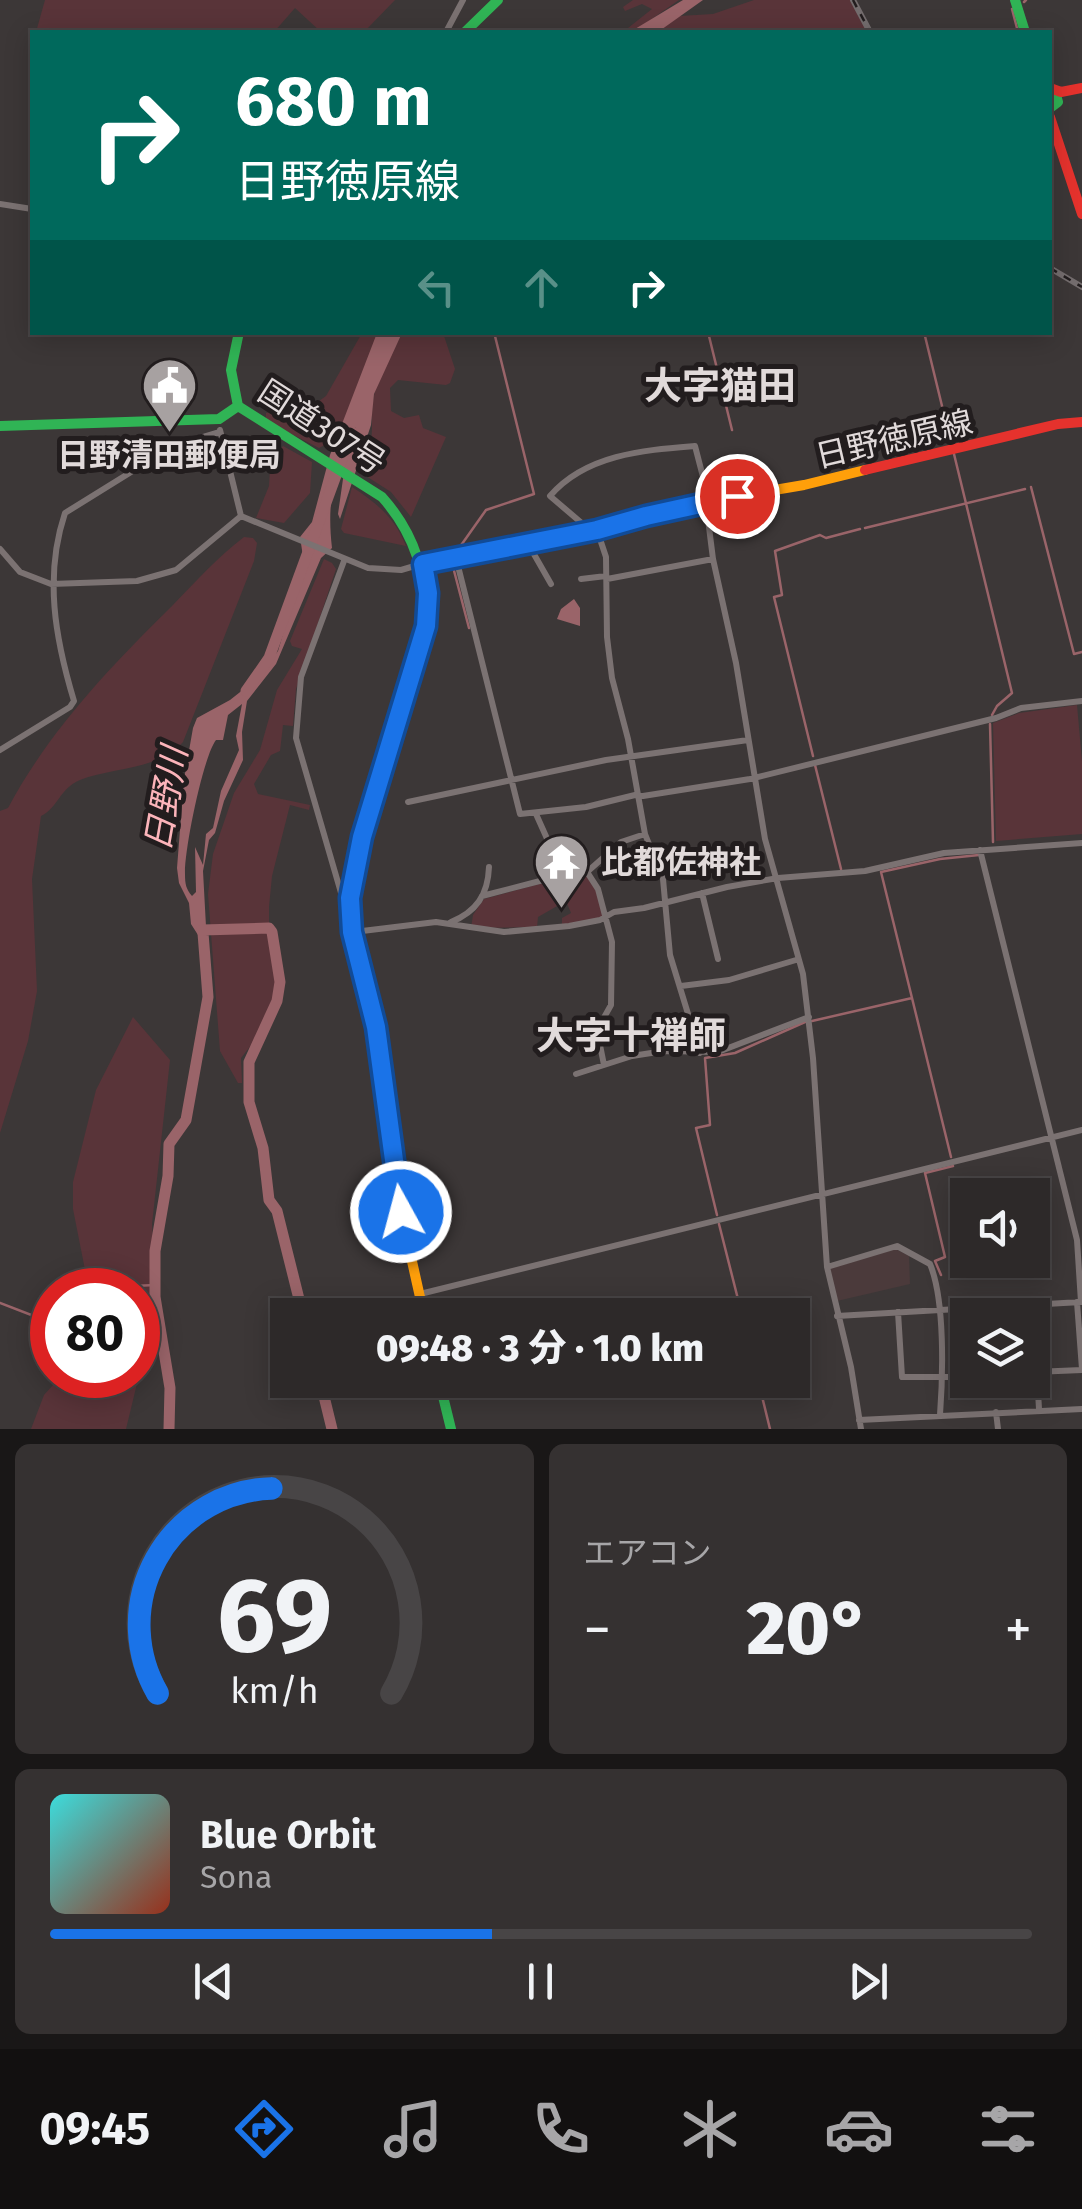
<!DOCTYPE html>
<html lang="ja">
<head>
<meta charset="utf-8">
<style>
  :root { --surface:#2d2929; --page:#353131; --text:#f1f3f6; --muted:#a7a6a8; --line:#484546; --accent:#1a73e8 }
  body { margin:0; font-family:"Fira Sans","Noto Sans JP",sans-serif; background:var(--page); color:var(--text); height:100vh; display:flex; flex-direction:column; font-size:38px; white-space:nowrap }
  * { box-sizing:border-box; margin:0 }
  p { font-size:32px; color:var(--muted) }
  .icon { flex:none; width:55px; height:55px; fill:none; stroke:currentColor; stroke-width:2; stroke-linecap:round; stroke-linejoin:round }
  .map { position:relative; height:1429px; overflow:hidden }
  .sheet { display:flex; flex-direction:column; gap:15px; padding:15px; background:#191717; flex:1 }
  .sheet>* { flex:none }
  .top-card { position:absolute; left:30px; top:30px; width:1022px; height:305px; border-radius:0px; box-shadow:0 5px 25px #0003,0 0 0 2px var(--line); background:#00695c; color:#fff; overflow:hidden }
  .fabs { position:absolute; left:950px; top:1178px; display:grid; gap:20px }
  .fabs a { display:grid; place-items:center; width:100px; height:100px; border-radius:0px; background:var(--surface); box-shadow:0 5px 25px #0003,0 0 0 2px var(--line); font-size:50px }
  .speed { position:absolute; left:30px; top:1268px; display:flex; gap:20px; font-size:50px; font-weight:700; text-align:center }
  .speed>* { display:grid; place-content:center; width:130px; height:130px; border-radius:50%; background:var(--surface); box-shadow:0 5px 25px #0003,0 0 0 2px var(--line); line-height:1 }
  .speed .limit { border:15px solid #d22; background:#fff; color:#111 }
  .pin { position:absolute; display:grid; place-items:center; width:85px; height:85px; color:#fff; margin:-42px; border:5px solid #fff; border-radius:50%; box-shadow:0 2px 10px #0007 }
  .me { position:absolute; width:110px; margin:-55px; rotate:353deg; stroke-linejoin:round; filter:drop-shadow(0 0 8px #0008) }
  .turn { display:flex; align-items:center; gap:35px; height:210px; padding:0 40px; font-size:45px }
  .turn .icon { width:130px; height:130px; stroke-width:2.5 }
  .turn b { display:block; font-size:70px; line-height:85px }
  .lanes { display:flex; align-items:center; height:95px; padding:0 40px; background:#0003; justify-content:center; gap:50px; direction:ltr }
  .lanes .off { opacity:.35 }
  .big { font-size:75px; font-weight:800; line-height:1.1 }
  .sheet .card { flex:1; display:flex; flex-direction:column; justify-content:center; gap:15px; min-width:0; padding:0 35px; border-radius:15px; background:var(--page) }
  .sheet .dial { align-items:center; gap:0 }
  .dial svg { height:260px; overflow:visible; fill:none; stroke:var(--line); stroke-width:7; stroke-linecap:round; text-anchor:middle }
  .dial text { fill:var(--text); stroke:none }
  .song { display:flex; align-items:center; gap:30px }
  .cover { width:120px; height:120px; border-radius:15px; background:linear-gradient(135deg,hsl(180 70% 55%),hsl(10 70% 35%)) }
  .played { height:10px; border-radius:5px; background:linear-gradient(90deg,var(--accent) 45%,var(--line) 45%) }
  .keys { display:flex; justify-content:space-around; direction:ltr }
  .heat { display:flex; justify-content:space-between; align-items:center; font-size:55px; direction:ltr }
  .sheet .tiles { flex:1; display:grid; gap:15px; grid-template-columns:1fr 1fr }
  .card:last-child { grid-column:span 2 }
  .trip { position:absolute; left:270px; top:1298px; width:540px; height:100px; border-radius:0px; background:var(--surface); box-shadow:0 5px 25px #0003,0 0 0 2px var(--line); font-weight:800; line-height:100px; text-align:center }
  .dock { display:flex; height:160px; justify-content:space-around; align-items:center; background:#121010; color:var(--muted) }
  .dock .icon { width:70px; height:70px }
  .dock .on { color:var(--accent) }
  .dock b { font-size:45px; color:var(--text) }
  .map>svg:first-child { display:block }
  .built { fill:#4b3a3b }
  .green { fill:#593439 }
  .water { fill:#9a6469; fill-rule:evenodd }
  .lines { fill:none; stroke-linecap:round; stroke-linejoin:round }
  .stream { stroke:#9a6469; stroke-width:2.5 }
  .river { stroke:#9a6469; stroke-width:11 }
  .street { stroke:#7b7272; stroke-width:6 }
  .fast { stroke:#30b455; stroke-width:10 }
  .slow { stroke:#ff9f0a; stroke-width:10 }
  .jam { stroke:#e5322d; stroke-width:10 }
  .rail-casing { stroke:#746d6e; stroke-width:6 }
  .rail { stroke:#221d1e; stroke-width:2.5; stroke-dasharray:8; stroke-linecap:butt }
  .route-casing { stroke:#114b97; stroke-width:25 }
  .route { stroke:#1a73e8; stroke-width:18 }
  .labels { text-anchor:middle; stroke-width:10; stroke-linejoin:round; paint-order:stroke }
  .street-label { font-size:32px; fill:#e1dada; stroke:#221d1e }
  .poi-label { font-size:32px; font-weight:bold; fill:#e1dada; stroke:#221d1e }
  .water-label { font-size:35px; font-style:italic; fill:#fcb4ba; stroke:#221d1e }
  .quarter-label { font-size:38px; font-weight:bold; fill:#e1dada; stroke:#221d1e }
</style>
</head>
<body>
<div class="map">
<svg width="1082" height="1429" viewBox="0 0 1082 1429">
  <rect width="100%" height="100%" fill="#3c3737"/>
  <path class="built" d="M896,1249L909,1256L910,1284L837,1301L829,1270L831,1267Z"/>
  <path class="green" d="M45,0H395L364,32H321L295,8L274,32H214L213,29L197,28L194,32H36Z
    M633,0H679L633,32H623L652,9L642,4L625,11L623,7Z
    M754,0H850L868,32H655L680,16L713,14Z
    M362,333H381L345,434L319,448L266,421V413L319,401L326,396Z
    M402,333H443L455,369L450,383L446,385L398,380L390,388L391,411L404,418L419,415L423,428L446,437L411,517L391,492L366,476L359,468C380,440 367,422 375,391C380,372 393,351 402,333Z
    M283,446L312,462L310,493L284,523L256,518L269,486L270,469L282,466L275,456Z
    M352,487C377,503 395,518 406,546L344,533L341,529Z
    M244,537L253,538L257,543L254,561L183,742C159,770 113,767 80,780C59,789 58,808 41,816L32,879L37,991L28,1041L0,1133V811L8,808C49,731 110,667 172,606C195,582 218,557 244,537Z
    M324,559L332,563L336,569L296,689L293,726L283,725L280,751L271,755L254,784L258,794L310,805L309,810L290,805L272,876L269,907V945L276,983L273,1008L265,1017L260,1034L241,1058L242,1083H238L220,1051L208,894L213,854L234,793L260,750L277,690L302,649L292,646L290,641Z
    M1077,705L1082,761V834L996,841L993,723L1019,713Z
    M585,874L596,890L605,915L597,920L562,926V918L571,913L566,901L538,917L537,927L471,928L473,915L484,899L561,878L566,883Z
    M133,1017L170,1060L152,1224L155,1274L148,1338L126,1429H31L44,1395L62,1375H138V1290H89L73,1209V1182L96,1090Z"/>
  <path class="water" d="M683,0H703L658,32H630Z
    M377,333H402L374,394L371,425L340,519L338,514L345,465L356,427C332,468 327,505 332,548L321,558L276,664L247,701L242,732L243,760L224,801L215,833L209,840L203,871L207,945L205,946L191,924L189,903L179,883L177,868L184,779L193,728L197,718L230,700L258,678L278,651L304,563L300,537L312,522L330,455ZM242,704L236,736L239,750L221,791L213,828L206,834L203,865L195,847L196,892L192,896C186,889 185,884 185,874C184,851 203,757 216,740H223L228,715Z
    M574,599L580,608V626L557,619L561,609Z"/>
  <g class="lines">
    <path class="stream" d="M1024,2L1026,0
      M1012,9L1018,32
      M708,332L732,430
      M924,332L952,447
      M954,454L1012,693L997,706L992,715
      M1031,487L1074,654L1082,652
      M865,528L1025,489
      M457,551L486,510L534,494L494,332
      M452,563L469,628
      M990,724L993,842
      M813,756L774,597L782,595L775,551L820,535L826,538L860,529
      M815,765L841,869
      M912,998L951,1157
      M812,1021L912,998L881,872L940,859L979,855
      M717,1215L696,1128L710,1125L705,1058L735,1053L805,1022
      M719,1224L742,1315
      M941,1275L935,1261L945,1257L925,1173L953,1166
      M112,1287L155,1285
      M95,1290L96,1288
      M0,1303L52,1323
      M758,1380L770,1429"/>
    <path class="river" d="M246,691L269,658L352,432
      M202,930L269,928L272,932L280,982L277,1001L249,1062V1102L263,1148L269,1200L277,1211L303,1315
      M320,1380L332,1429
      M169,1429L170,1388L155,1297V1251L168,1176L169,1144L186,1120L208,997L203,933"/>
    <path class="street" d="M446,32L463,0
      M0,204L32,209
      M220,430L241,516L368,568L401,570L418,565
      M706,503L713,559L736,663L765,839L803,974L813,1058L827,1267L851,1367L861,1429
      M597,530L606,557L607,637L612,678L628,739L645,834L663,879L670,955L700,1053
      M591,531L550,496C586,454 645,450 695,446L709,500
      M539,546L531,549L551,584
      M0,549L20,572L51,584L137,581L176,570L241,516
      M456,558L520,814L586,807L635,795L643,796L750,779L996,718L1021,708L1082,701
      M344,561L301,677L296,738L346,910
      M581,579L606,576
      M607,579L713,559
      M0,750L70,707L74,701C55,638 44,576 65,513L173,446L220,432
      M408,802L606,760L748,740
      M536,814L566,881L587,872L598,889L612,942L611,1005L597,1030L604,1065
      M980,850L1077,1240L1081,1302
      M587,872L621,842L645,834
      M702,893L718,959
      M482,896L563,875
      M451,922C476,912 488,895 489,867
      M354,932L436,922L504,932L569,926L600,920L614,912L644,908L727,887L778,878L865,871L944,853L1082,843
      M681,986L729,980L796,960
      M576,1074L632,1056L664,1051L718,1052L809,1017
      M827,1267L897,1246L930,1264C945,1300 943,1375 940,1415
      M420,1294L1082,1130
      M1077,1302L1082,1369
      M1033,1304L1039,1409
      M898,1312L902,1377H968
      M837,1316L1081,1302
      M1034,1372L1082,1370
      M996,1412L998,1429
      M859,1420L1082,1409"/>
    <path class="fast" d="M1015,0L1025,32
      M465,32L498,0
      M1050,108L1058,102L1055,91
      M239,332L231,370L238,406L382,497C416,535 427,576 426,626
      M0,426L219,419L238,406
      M439,1380L451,1429"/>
    <path class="slow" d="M423,564L597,530L709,501L804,485L865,470
      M380,1054L401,1212L424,1315"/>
    <path class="jam" d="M1050,88L1061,92L1082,88
      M1050,117L1082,214
      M865,470L1058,424L1082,422
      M380,1054L352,932L350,898L362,837L426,626"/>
    <defs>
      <path id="rail" d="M853,0L870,32
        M1050,268L1082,287"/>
    </defs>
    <use href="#rail" class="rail-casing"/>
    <use href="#rail" class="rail"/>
  </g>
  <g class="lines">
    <defs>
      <path id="route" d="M401,1212L376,1027L352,932L350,898L362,837L426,626L428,593L423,564L597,530L646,516L737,496"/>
    </defs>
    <use href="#route" class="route-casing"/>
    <use href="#route" class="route"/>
  </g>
  <defs>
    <symbol id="civic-pin" viewBox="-11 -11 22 30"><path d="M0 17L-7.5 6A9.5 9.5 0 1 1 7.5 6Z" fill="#a7a1a1" stroke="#221d1e"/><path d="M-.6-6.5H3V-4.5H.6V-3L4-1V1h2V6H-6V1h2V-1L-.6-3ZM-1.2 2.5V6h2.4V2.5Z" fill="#fff"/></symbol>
    <symbol id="temple-pin" viewBox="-11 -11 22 30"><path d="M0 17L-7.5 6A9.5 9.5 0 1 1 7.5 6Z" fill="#a7a1a1" stroke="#221d1e"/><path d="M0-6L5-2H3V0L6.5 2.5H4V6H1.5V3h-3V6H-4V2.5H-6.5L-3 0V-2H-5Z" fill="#fff"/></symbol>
  </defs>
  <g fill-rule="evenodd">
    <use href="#civic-pin" x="138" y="354" width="63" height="86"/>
    <use href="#temple-pin" x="530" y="830" width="63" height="86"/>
  </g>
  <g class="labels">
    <g class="street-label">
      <text transform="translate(322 427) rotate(33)" y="11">国道307号</text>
      <text transform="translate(894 439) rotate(-13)" y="11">日野徳原線</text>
    </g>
    <g class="poi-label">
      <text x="169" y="466">日野清田郵便局</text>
      <text x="601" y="873" text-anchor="start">比都佐神社</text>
    </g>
    <g class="water-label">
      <text transform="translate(166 799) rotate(-80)" y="12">日野川</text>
    </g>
    <g class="quarter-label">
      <text x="720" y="399">大字猫田</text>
      <text x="631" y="1049">大字十禅師</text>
    </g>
  </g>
</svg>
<div class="fabs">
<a><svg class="icon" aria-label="sound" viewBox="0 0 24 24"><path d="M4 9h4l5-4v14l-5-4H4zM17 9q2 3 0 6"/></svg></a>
<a><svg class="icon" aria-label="layers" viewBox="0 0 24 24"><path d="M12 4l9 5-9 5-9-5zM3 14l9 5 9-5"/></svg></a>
</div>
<div class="speed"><div class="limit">80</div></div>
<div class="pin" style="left:737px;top:496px;background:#d93025"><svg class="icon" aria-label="arrive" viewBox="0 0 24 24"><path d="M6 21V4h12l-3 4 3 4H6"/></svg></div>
<svg class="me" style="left:401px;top:1212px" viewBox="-20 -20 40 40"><circle r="17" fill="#1a73e8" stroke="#fff" stroke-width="3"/><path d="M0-11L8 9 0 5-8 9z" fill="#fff"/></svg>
<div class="trip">09:48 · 3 分 · 1.0 km</div>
<div class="top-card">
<div class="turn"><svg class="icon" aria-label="right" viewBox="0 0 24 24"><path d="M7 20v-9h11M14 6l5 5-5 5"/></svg><div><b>680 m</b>日野徳原線</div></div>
<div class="lanes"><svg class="icon off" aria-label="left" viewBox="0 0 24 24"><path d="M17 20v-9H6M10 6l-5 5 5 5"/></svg><svg class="icon off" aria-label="ahead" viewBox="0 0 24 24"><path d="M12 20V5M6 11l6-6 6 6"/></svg><svg class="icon" aria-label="right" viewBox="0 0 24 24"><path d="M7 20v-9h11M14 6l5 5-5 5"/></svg></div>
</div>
</div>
<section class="sheet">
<div class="tiles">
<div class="card dial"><svg viewBox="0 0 100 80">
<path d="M14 69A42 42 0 1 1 86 69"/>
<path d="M14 69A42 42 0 0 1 49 6" stroke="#1a73e8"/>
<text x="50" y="56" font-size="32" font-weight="700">69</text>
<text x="50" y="72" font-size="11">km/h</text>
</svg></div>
<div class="card"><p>エアコン</p>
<div class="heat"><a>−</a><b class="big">20°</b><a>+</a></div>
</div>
<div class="card">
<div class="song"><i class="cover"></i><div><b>Blue Orbit</b><p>Sona</p></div></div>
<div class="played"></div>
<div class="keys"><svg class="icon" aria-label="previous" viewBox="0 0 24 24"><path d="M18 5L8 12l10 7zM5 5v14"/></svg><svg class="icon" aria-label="pause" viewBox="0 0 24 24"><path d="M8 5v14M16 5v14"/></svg><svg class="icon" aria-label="next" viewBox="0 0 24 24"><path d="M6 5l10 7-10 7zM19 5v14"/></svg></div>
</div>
</div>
</section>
<nav class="dock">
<b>09:45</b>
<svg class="icon on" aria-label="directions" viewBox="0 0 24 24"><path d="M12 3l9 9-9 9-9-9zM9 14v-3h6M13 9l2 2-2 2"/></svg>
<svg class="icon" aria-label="music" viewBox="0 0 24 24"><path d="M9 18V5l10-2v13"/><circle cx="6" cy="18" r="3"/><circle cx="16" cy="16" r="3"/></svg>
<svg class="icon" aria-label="phone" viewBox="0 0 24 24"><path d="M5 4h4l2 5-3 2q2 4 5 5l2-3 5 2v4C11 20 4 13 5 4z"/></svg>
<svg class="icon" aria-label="climate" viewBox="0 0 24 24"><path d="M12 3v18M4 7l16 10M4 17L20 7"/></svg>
<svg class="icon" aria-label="car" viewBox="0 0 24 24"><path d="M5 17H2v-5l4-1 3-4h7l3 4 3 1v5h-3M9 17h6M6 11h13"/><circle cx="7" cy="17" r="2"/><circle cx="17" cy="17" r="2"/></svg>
<svg class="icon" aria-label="filters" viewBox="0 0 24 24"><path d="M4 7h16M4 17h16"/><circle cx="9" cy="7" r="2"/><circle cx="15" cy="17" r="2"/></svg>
</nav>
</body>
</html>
